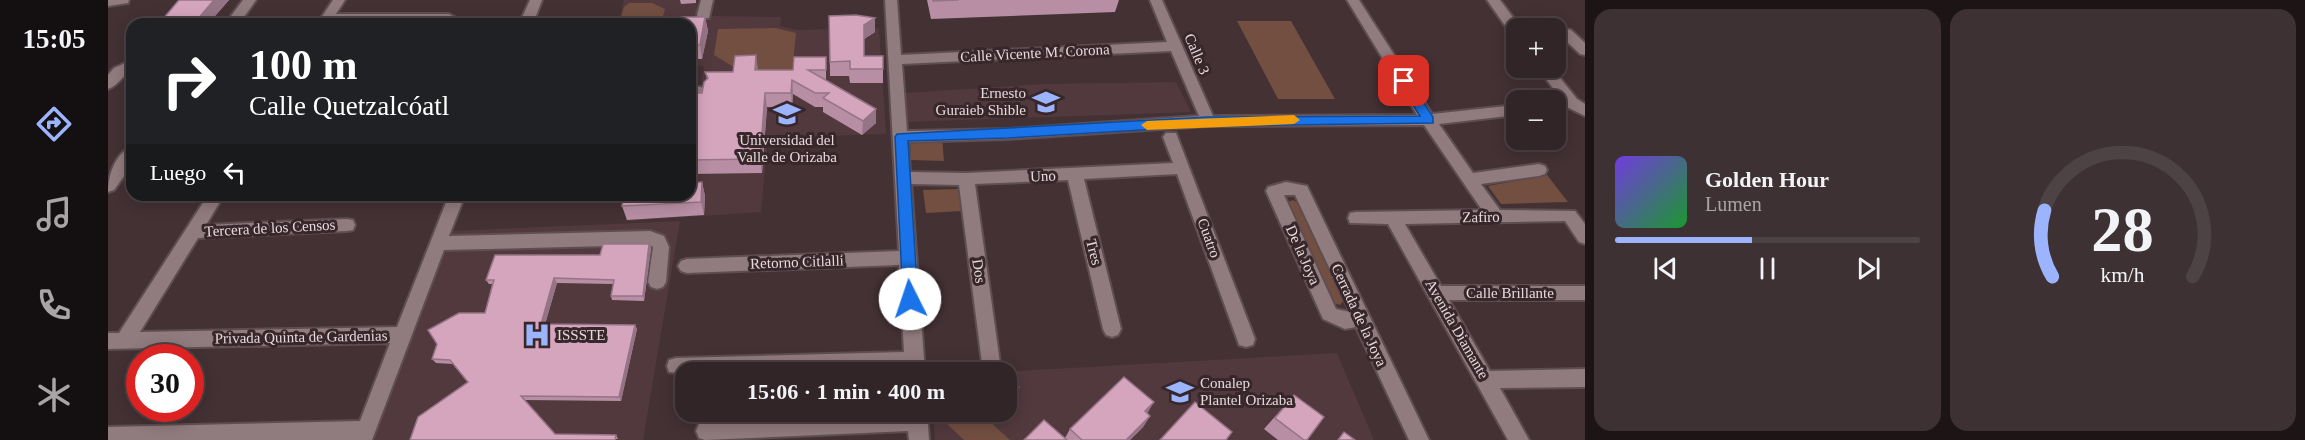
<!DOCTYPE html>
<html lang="es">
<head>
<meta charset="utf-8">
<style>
  :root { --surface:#322527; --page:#3d3133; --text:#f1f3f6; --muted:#a8a5a7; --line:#4d4244; --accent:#9bb4fd }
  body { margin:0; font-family:"Times New Roman",serif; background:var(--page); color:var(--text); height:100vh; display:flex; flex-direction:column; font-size:22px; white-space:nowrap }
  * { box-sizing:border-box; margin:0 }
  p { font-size:20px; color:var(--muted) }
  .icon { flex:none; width:33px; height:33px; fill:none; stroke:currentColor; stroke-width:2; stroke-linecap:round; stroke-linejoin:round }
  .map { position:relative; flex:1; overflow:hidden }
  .details { display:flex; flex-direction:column; gap:9px; padding:9px; background:#1c1415; width:720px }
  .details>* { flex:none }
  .guide { position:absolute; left:18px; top:18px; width:570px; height:183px; border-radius:18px; box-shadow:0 3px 15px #0003,0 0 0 2px var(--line); background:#202124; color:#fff; overflow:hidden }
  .tools { position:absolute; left:1398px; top:18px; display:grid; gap:12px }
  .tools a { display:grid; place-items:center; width:60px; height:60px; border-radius:12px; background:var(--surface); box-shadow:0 3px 15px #0003,0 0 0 2px var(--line); font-size:30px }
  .speed { position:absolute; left:18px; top:344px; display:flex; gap:12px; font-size:30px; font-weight:700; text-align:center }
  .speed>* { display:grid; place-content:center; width:78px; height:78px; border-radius:50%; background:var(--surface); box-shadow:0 3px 15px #0003,0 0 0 2px var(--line); line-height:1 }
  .speed .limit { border:9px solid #d22; background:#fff; color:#111 }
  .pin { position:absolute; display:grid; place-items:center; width:51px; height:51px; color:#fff; margin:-26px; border-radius:12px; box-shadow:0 3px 9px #0006 }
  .me { position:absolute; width:66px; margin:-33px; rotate:356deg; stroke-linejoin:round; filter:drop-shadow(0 0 4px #0008) }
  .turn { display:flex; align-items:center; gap:21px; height:126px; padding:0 24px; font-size:27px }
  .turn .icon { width:78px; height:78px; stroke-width:2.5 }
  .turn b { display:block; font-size:42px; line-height:51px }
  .then { display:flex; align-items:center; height:57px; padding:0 24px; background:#0003; gap:12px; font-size:22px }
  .details .widget { flex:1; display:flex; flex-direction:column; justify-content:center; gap:9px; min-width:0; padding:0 21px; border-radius:18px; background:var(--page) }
  .details .dial { align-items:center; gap:0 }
  .dial svg { height:156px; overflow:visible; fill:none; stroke:var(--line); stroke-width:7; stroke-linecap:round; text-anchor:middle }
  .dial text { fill:var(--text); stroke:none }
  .song { display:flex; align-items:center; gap:18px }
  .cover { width:72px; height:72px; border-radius:9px; background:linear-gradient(135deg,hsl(260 70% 55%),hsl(130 70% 35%)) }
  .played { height:6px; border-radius:3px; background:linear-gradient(90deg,var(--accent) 45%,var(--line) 45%) }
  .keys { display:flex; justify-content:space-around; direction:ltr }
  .details .tiles { flex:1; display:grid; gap:9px; grid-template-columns:repeat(2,1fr) }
  .trip { position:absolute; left:567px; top:362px; width:342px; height:60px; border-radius:18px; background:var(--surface); box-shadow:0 3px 15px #0003,0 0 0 2px var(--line); font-weight:600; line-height:60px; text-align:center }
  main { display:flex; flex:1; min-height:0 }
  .menu { display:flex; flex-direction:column; width:108px; justify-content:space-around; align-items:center; background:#140f10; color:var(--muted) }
  .menu .icon { width:42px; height:42px }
  .menu .selected { color:var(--accent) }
  .menu b { font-size:27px; color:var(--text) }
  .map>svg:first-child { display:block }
  .built { fill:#52393e }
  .green { fill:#724f40 }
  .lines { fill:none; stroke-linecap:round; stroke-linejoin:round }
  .minor-casing { stroke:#5e4e51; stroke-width:4 }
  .minor { fill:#907b7e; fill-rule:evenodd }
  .wall { fill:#b78ea3 }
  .shaded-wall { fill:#957485 }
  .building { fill:#d5a5be; stroke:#957485; stroke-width:1.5 }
  .route { fill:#1a73e8; stroke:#114b97; stroke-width:1.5 }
  .slow { fill:#f59e0b }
  .labels { text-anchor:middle; stroke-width:6; stroke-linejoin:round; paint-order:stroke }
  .street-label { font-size:15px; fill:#e5d9db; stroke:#38272a }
  .poi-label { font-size:15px; fill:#e5d9db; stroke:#38272a; text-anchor:start }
</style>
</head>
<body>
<main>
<nav class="menu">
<b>15:05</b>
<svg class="icon selected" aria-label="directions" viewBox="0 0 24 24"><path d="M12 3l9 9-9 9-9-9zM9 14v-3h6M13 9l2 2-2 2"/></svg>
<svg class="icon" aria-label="music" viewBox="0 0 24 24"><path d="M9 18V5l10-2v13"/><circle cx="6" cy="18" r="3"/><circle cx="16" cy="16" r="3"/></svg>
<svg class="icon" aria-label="phone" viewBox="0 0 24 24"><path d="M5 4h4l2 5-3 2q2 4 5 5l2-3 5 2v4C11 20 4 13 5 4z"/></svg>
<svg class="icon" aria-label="climate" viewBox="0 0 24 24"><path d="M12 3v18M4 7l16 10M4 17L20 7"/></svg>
</nav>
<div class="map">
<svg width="1477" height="440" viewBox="0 0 1477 440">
  <rect width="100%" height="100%" fill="#433134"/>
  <path class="built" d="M516,0H589L588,12H601V16L673,17L672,26L690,30L771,28L778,134L660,138L653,212L518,221L522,195H582V94H592L596,66L582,65V24H510Z
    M1068,82L1083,112L799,122L797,93L937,84Z
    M572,221L535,440H265L343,231Z
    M1229,353L1266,440H827L825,411H898V372H892Z"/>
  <path class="green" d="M521,3H544L557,9L553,24H511L516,7Z
    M1129,21H1183L1227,99H1170Z
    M668,28L688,33L684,72L649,84L650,69H629L606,55L610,29Z
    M834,136L836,161L803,160L802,137Z
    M1439,175L1460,202L1393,204L1380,186Z
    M851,189L855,211L818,213L815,190Z
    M1185,200L1191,204L1235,301L1232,305L1225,303L1180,202Z
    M851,411H870L902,440H856L838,423Z"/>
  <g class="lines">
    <defs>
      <path id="minor" d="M0,0H21L20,3L0,6Z
        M135,0H148L131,24H117Z
        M225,0H237L228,14H341L348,18L341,22L209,24Z
        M422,0H434L425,24H411Z
        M593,0H605L601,18H591L589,15Z
        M777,0H789L793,55L1059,42L1042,0H1054L1105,116L1309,115L1239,0H1251L1324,114L1408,105V115L1331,124L1365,173L1431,164L1437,166L1439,170L1437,174L1431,176L1373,184L1392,210L1467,211L1477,224V244L1471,242L1457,221L1297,224L1333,286H1477V300H1341L1382,371L1477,369V387L1392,388L1421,440H1400L1280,224L1242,223L1240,218L1242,213L1248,212L1374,210L1316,125L1100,126L900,139L800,142L802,172L858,173L1065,163L1055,137L1058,133H1068L1147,339L1145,345L1138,347L1131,345L1129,339L1069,174L976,179L1013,329L1010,335L1004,337L998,335L995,329L960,180L867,184L892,363L890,369L883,371L876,369L874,363L851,185L803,184L817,372H797V369L578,372V374L561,372L559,366L561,360L568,358L796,352L791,265L579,273L573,271L570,266L573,261L579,259L791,251ZM1063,51L1091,116L900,129L799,131L794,64Z
        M1379,0H1392L1413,28H1408V35L1403,34Z
        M1458,29L1463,30L1477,43V55L1472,54L1453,36L1451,33Z
        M24,60V71C14,75 10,86 0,89V75L6,68Z
        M1430,68H1444L1469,99L1477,104V116L1459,107Z
        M582,87H593L600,92L593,97H582Z
        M24,147V165L6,190L0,192C0,176 7,153 24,147Z
        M1178,182L1199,186L1321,440H1301L1248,327L1237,329L1215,319L1158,191L1160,187ZM1176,195H1187L1242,312L1228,309Z
        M100,195H116L98,225L239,219L245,220L247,225L245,230L239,231L90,238L32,332L289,327L341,195H357L341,236L542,231L556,236L561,247L558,282L555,287L549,289L543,287L540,282L545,247L541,245L336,250L264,440H0V427L252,421L282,343L0,349V333H11Z
        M799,411H819L821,440H801L800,431L597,440L591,438L588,431L591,424L598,422Z"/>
    </defs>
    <use href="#minor" class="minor-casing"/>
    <use href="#minor" class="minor"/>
  </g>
  <path class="wall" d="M71,0H121L100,24H57L54,20Z
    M572,0H588V3L573,4Z
    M819,0H1011L1007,12L823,19Z
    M721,16L767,18V32L756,39V56L775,69V83H742L741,76H722Z
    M597,17L600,31L594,59H582V24Z
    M718,57V80L768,109V123L754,135L715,112V107H707L685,94L684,107H659L654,173L582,174V138L599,79L597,72L685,70Z
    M594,182L597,196L596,215L519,220L514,206L582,195Z
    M541,244L543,248L536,301L504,300L503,296L505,284L449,283L437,324L527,325L529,329L513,401L417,400L447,434L508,435L510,439L302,440L360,383L345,364L328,363L324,359L377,313L384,284H381L378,280Z
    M1186,395L1199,440H1170L1156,429Z
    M1039,413L1042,416L1035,427L1022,440H916L957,438L962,429Z"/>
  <path class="shaded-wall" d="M106,0H121L100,24H92L89,20Z
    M597,17L600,31L594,59L592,45Z
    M767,18V32L756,39V25Z
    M648,55L650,70L648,85L647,70Z
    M684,80L685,94L684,107L683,93Z
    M657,93L659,107L654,173L652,159Z
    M768,109V123L754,135L755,121Z
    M594,182L597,196L596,215L593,202Z
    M541,244L543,248L536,301L535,296Z
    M446,278L449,283L436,328L433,324Z
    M527,325L529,329L513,401L511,397Z
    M911,387L907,398L898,406V398Z
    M1046,402L1039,414L1037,411Z
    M1042,416L1035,427L1022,440H1018Z"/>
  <path class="building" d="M71,0H106L89,20H54Z
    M825,0H851L825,1Z
    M748,15L767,18L756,25V56H775V69H742V61L722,62L721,16Z
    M566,17H597L592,45H582V24H565Z
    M648,55L647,70H685L686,57H718V70H700L768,109L755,121L715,98L721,93H707L684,80L683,93H657L652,159L582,160V138L589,93H594L596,82L600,78L597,72H625L627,56Z
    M594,182L593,202L514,206L516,195H582V183Z
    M495,244H541L535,296H503L506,280L446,278L433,324L527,325L511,397L413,396L447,434L508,435L507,440H302L310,417L360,382L342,360L324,359L329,344L320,330L351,313H377L386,280H378L387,255H492Z
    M898,375L911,387L898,398Z
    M1016,377L1046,402L1037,411L1042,416L1018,440H974L962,429Z
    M1186,395L1216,417L1199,440H1196L1167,418Z
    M1087,402L1124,432L1118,440H1052Z
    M936,420L959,440H916Z
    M1236,432L1247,440H1230Z"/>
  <path class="route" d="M1296,77L1300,79L1325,117V123L1100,126L900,138L800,141L810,299L808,303L802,305L797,303L795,299L787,137L789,134L1100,117L1312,116L1290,81Z"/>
  <path class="slow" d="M1186,115L1192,120L1186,124L1039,130L1033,125L1039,121Z"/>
  <defs>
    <symbol id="school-bare" viewBox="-9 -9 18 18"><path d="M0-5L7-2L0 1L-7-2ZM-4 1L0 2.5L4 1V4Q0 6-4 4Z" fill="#9bb4fd" stroke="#38272a" stroke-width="2.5" paint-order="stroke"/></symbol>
    <symbol id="hospital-bare" viewBox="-9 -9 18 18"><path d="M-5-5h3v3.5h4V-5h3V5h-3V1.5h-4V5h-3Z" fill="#9bb4fd" stroke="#38272a" stroke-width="2.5" paint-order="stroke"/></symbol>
  </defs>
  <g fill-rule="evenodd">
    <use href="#school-bare" x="919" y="83" width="38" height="38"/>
    <use href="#school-bare" x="660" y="95" width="38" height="38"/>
    <use href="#hospital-bare" x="410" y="316" width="38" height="38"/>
    <use href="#school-bare" x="1053" y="373" width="38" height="38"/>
  </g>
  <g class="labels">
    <g class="street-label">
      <text transform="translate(927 53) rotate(-3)" y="5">Calle Vicente M. Corona</text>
      <text transform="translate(1089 54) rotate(67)" y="5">Calle 3</text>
      <text transform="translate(935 176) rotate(-2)" y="5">Uno</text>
      <text transform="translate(1373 217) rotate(-1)" y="5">Zafiro</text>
      <text transform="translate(162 228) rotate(-3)" y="5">Tercera de los Censos</text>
      <text transform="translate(1101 238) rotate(70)" y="5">Cuatro</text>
      <text transform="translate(986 252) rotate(76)" y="5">Tres</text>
      <text transform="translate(1195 255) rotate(66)" y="5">De la Joya</text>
      <text transform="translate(689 262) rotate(-2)" y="5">Retorno Citlalli</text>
      <text transform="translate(871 271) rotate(82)" y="5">Dos</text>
      <text x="1402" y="298">Calle Brillante</text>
      <text transform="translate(1251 315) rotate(65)" y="5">Cerrada de la Joya</text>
      <text transform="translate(1349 329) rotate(60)" y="5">Avenida Diamante</text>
      <text transform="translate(193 337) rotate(-1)" y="5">Privada Quinta de Gardenias</text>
    </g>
    <g class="poi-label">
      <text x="918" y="98" text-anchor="end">Ernesto<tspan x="918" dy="17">Guraieb Shible</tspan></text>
      <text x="679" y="145" text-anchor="middle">Universidad del<tspan x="679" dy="17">Valle de Orizaba</tspan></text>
      <text x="449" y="340">ISSSTE</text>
      <text x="1092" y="388">Conalep<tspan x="1092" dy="17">Plantel Orizaba</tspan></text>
    </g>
  </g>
</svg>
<div class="tools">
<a>+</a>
<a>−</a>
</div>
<div class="speed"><div class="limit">30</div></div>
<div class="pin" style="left:1296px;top:81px;background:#d93025"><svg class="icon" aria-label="arrive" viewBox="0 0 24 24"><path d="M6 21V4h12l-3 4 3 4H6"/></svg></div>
<svg class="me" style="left:802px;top:299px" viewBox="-20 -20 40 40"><circle r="19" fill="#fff"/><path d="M0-13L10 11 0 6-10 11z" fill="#1a73e8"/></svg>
<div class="trip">15:06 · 1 min · 400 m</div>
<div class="guide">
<div class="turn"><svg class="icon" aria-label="right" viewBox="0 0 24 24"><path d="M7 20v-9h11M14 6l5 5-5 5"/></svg><div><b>100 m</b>Calle Quetzalcóatl</div></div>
<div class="then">Luego<svg class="icon" aria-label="left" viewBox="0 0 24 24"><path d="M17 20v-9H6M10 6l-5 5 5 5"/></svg></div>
</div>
</div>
<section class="details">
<div class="tiles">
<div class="widget">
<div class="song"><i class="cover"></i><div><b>Golden Hour</b><p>Lumen</p></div></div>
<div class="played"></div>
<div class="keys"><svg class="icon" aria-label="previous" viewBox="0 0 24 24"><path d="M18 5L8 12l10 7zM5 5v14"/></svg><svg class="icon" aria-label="pause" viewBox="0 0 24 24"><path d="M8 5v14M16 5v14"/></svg><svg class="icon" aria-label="next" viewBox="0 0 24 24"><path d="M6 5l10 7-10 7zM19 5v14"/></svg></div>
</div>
<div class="widget dial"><svg viewBox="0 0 100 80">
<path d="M14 69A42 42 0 1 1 86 69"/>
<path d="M14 69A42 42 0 0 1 10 35" stroke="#9bb4fd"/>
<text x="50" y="56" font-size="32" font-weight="700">28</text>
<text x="50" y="72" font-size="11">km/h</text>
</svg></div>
</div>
</section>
</main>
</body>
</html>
